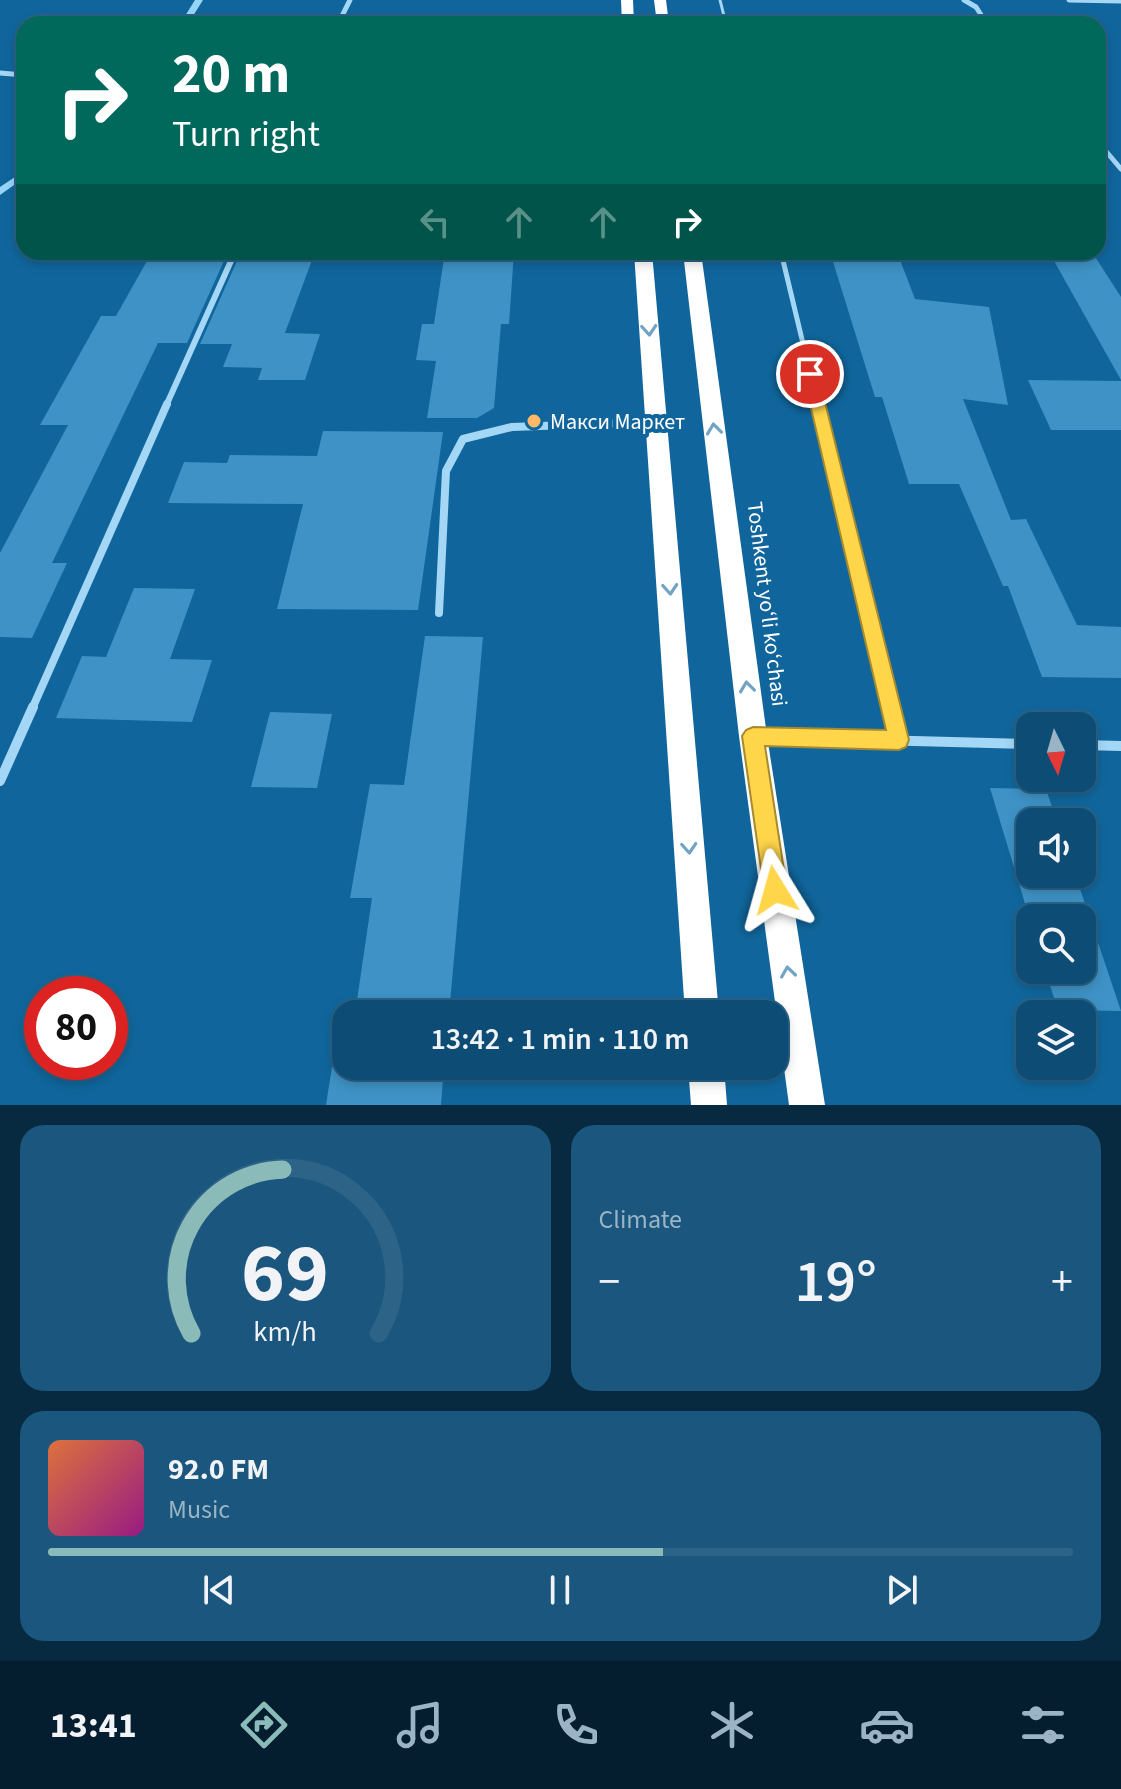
<!DOCTYPE html>
<html lang="en">
<head>
<meta charset="utf-8">
<style>
  :root { --surface:#0c4c75; --page:#1a567d; --text:#f1f3f6; --muted:#9ab4c5; --line:#2c6387; --accent:#8bbbb9 }
  body { margin:0; font-family:"Source Sans 3",sans-serif; background:var(--page); color:var(--text); height:100vh; display:flex; flex-direction:column; font-size:30px; white-space:nowrap }
  * { box-sizing:border-box; margin:0 }
  p { font-size:26px; color:var(--muted) }
  .icon { flex:none; width:44px; height:44px; fill:none; stroke:currentColor; stroke-width:2; stroke-linecap:round; stroke-linejoin:round }
  .map { position:relative; height:1105px; overflow:hidden }
  .details { display:flex; flex-direction:column; gap:20px; padding:20px; background:#072a40; flex:1 }
  .details>* { flex:none }
  .banner { position:absolute; left:16px; top:16px; width:1090px; height:244px; border-radius:24px; box-shadow:0 4px 12px #0003,0 0 0 2px var(--line); background:#00695c; color:#fff; overflow:hidden }
  .needle { width:52px; rotate:175deg }
  .fabs { position:absolute; left:1016px; top:712px; display:grid; gap:16px }
  .fabs a { display:grid; place-items:center; width:80px; height:80px; border-radius:16px; background:var(--surface); box-shadow:0 4px 12px #0003,0 0 0 2px var(--line); font-size:40px }
  .speed { position:absolute; left:24px; top:976px; display:flex; gap:16px; font-size:40px; font-weight:700; text-align:center }
  .speed>* { display:grid; place-content:center; width:104px; height:104px; border-radius:50%; background:var(--surface); box-shadow:0 4px 12px #0003,0 0 0 2px var(--line); line-height:1 }
  .speed .limit { border:12px solid #d22; background:#fff; color:#111 }
  .pin { position:absolute; display:grid; place-items:center; width:68px; height:68px; color:#fff; margin:-34px; border:4px solid #fff; border-radius:50%; box-shadow:0 2px 8px #0007 }
  .me { position:absolute; width:88px; margin:-44px; rotate:352deg; stroke-linejoin:round; filter:drop-shadow(0 0 6px #0008) }
  .turn { display:flex; align-items:center; gap:28px; height:168px; padding:0 24px; font-size:36px }
  .turn .icon { width:104px; height:104px; stroke-width:2.5 }
  .turn b { display:block; font-size:56px; line-height:68px }
  .lanes { display:flex; align-items:center; height:76px; padding:0 24px; background:#0003; justify-content:center; gap:40px; direction:ltr }
  .lanes .off { opacity:.35 }
  .big { font-size:60px; font-weight:600; line-height:1.1 }
  .details .tile { flex:1; display:flex; flex-direction:column; justify-content:center; gap:12px; min-width:0; padding:0 28px; border-radius:24px; background:var(--page) }
  .details .dial { align-items:center; gap:0 }
  .dial svg { height:208px; overflow:visible; fill:none; stroke:var(--line); stroke-width:7; stroke-linecap:round; text-anchor:middle }
  .dial text { fill:var(--text); stroke:none }
  .song { display:flex; align-items:center; gap:24px }
  .cover { width:96px; height:96px; border-radius:12px; background:linear-gradient(135deg,hsl(20 70% 55%),hsl(310 70% 35%)) }
  .played { height:8px; border-radius:4px; background:linear-gradient(90deg,var(--accent) 60%,var(--line) 60%) }
  .keys { display:flex; justify-content:space-around; direction:ltr }
  .heat { display:flex; justify-content:space-between; align-items:center; font-size:44px; direction:ltr }
  .details .tiles { flex:1; display:grid; gap:20px; grid-template-columns:1fr 1fr }
  .tile:last-child { grid-column:span 2 }
  .trip { position:absolute; left:332px; top:1000px; width:456px; height:80px; border-radius:24px; background:var(--surface); box-shadow:0 4px 12px #0003,0 0 0 2px var(--line); font-weight:600; line-height:80px; text-align:center }
  .tab-bar { display:flex; height:128px; justify-content:space-around; align-items:center; background:#051e2f; color:var(--muted) }
  .tab-bar .icon { width:56px; height:56px }
  .tab-bar .selected { color:var(--accent) }
  .tab-bar b { font-size:36px; color:var(--text) }
  .map>svg:first-child { display:block }
  .lines { fill:none; stroke-linecap:round; stroke-linejoin:round }
  .stream { fill:#96d5f8; fill-rule:evenodd }
  .building { fill:#3e92c5 }
  .lane-far3 { stroke:#a4d7f5; stroke-width:3 }
  .lane-far2 { stroke:#a4d7f5; stroke-width:5 }
  .lane-far1 { stroke:#a4d7f5; stroke-width:6 }
  .lane { stroke:#a4d7f5; stroke-width:8 }
  .street-far3 { stroke:#a4d7f5; stroke-width:5 }
  .street-far2 { stroke:#a4d7f5; stroke-width:6 }
  .street-far1 { stroke:#a4d7f5; stroke-width:8 }
  .street { stroke:#a4d7f5; stroke-width:10 }
  .highway { fill:#fff; fill-rule:evenodd }
  .oneway { stroke:#70a3c4 }
  .route { fill:#ffd54a; stroke:#a68a30; stroke-width:2 }
  .poi-dot { fill:#ffb868; stroke:#10669c; stroke-width:3 }
  .labels { text-anchor:middle; stroke-width:8; stroke-linejoin:round; paint-order:stroke }
  .poi-label { font-size:22px; fill:#fff; stroke:#10669c; text-anchor:start }
  .street-label { font-size:22px; fill:#fff; stroke:#10669c }
</style>
</head>
<body>
<div class="map">
<svg width="1121" height="1105" viewBox="0 0 1121 1105">
  <rect width="100%" height="100%" fill="#10669c"/>
  <g class="lines">
    <path class="stream" d="M195,0H203L188,24H180Z
      M24,171V178L0,195V187Z"/>
  </g>
  <path class="building" d="M152,252H228L187,343H158L52,563H67L32,638L0,637V553L68,425H40L101,316H116Z
    M241,252H315L285,333L320,334L305,380H258L262,368L223,367L232,344H200Z
    M445,252H514L509,324H501L494,408L477,418H427L436,361L416,360L422,324H434Z
    M830,252H897L915,299L989,307L1008,405L963,399L1011,520L1026,519L1077,625L1121,627V678L1042,677L1008,586H1003L959,484H909L882,397H875Z
    M1049,252H1092L1121,297V380Z
    M1028,380L1121,381V430H1051Z
    M323,431L443,432L418,610L277,609L303,504L168,503L184,462L227,463L230,455L317,456Z
    M134,588L195,589L170,659L212,660L192,722L56,718L82,656L106,657Z
    M425,636L483,637L449,1014H355L372,898H350L370,784L404,785Z
    M270,712L332,714L317,788L251,787Z
    M990,788L1046,789L1057,822H1030V874H1075L1121,1011L1058,1010L1045,970H1082V918L1030,920Z
    M444,1066L441,1105H326L332,1067Z"/>
  <g class="lines">
    <path class="lane-far3" d="M720,0L726,24"/>
    <path class="lane-far2" d="M781,252L818,406"/>
    <path class="lane-far1" d="M818,404L891,709"/>
    <path class="lane" d="M891,707L899,740"/>
    <path class="street-far3" d="M964,0L976,7L987,24
      M1069,0L1121,1
      M338,24L350,0
      M0,73L24,75
      M1099,143L1121,169"/>
    <path class="street-far2" d="M166,406L235,252"/>
    <path class="street-far1" d="M439,613L446,471L463,439L512,427L656,422
      M32,709L167,404"/>
    <path class="street" d="M759,737L1030,744
      M1082,745L1121,746
      M0,781L33,707"/>
    <path class="highway" d="M621,0H633L634,24H622Z
      M654,0H666L669,24H657Z
      M634,252H652L719,1014H685Z
      M683,252H701L767,736L825,1105H789L739,736Z
      M688,1066H724L727,1105H691Z"/>
  </g>
  <defs><path id="oneway-chevron" d="M-2-3.5L2.5 0L-2 3.5" fill="none" stroke-width="1.6" stroke-linecap="round" stroke-linejoin="round" transform="scale(2)"/></defs>
  <g class="oneway">
    <use href="#oneway-chevron" transform="translate(649 330) rotate(86)"/>
    <use href="#oneway-chevron" transform="translate(714 429) rotate(-97)"/>
    <use href="#oneway-chevron" transform="translate(670 589) rotate(86)"/>
    <use href="#oneway-chevron" transform="translate(747 687) rotate(-97)"/>
    <use href="#oneway-chevron" transform="translate(689 848) rotate(86)"/>
    <use href="#oneway-chevron" transform="translate(788 972) rotate(-98)"/>
  </g>
  <path class="route" d="M810,369L818,374L909,740L906,747L899,750L765,746L787,890L784,898L775,902L767,898L764,890L742,736L746,730L753,727L886,730L803,374Z"/>
  <circle class="poi-dot" cx="534" cy="421" r="8"/>
  <g class="labels">
    <g class="poi-label">
      <text x="550" y="429">Макси Маркет</text>
    </g>
    <g class="street-label">
      <text transform="translate(768 604) rotate(83)" y="8">Toshkent yo‘li ko‘chasi</text>
    </g>
  </g>
</svg>
<div class="fabs">
<a><svg class="needle" viewBox="-14 -14 28 28"><path d="M0-13l5 13h-10z" fill="#e53935"/><path d="M0 13l5-13h-10z" fill="#9ab4c5"/></svg></a>
<a><svg class="icon" aria-label="sound" viewBox="0 0 24 24"><path d="M4 9h4l5-4v14l-5-4H4zM17 9q2 3 0 6"/></svg></a>
<a><svg class="icon" aria-label="search" viewBox="0 0 24 24"><circle cx="10" cy="10" r="6"/><path d="M15 15l6 6"/></svg></a>
<a><svg class="icon" aria-label="layers" viewBox="0 0 24 24"><path d="M12 4l9 5-9 5-9-5zM3 14l9 5 9-5"/></svg></a>
</div>
<div class="speed"><div class="limit">80</div></div>
<div class="pin" style="left:810px;top:374px;background:#d93025"><svg class="icon" aria-label="arrive" viewBox="0 0 24 24"><path d="M6 21V4h12l-3 4 3 4H6"/></svg></div>
<svg class="me" style="left:775px;top:890px" viewBox="-20 -20 40 40"><path d="M0-17L14 15 0 8-14 15z" fill="#ffd54a" stroke="#fff" stroke-width="4"/></svg>
<div class="trip">13:42 · 1 min · 110 m</div>
<div class="banner">
<div class="turn"><svg class="icon" aria-label="right" viewBox="0 0 24 24"><path d="M7 20v-9h11M14 6l5 5-5 5"/></svg><div><b>20 m</b>Turn right</div></div>
<div class="lanes"><svg class="icon off" aria-label="left" viewBox="0 0 24 24"><path d="M17 20v-9H6M10 6l-5 5 5 5"/></svg><svg class="icon off" aria-label="ahead" viewBox="0 0 24 24"><path d="M12 20V5M6 11l6-6 6 6"/></svg><svg class="icon off" aria-label="ahead" viewBox="0 0 24 24"><path d="M12 20V5M6 11l6-6 6 6"/></svg><svg class="icon" aria-label="right" viewBox="0 0 24 24"><path d="M7 20v-9h11M14 6l5 5-5 5"/></svg></div>
</div>
</div>
<section class="details">
<div class="tiles">
<div class="tile dial"><svg viewBox="0 0 100 80">
<path d="M14 69A42 42 0 1 1 86 69"/>
<path d="M14 69A42 42 0 0 1 49 6" stroke="#8bbbb9"/>
<text x="50" y="56" font-size="32" font-weight="700">69</text>
<text x="50" y="72" font-size="11">km/h</text>
</svg></div>
<div class="tile"><p>Climate</p>
<div class="heat"><a>−</a><b class="big">19°</b><a>+</a></div>
</div>
<div class="tile">
<div class="song"><i class="cover"></i><div><b>92.0 FM</b><p>Music</p></div></div>
<div class="played"></div>
<div class="keys"><svg class="icon" aria-label="previous" viewBox="0 0 24 24"><path d="M18 5L8 12l10 7zM5 5v14"/></svg><svg class="icon" aria-label="pause" viewBox="0 0 24 24"><path d="M8 5v14M16 5v14"/></svg><svg class="icon" aria-label="next" viewBox="0 0 24 24"><path d="M6 5l10 7-10 7zM19 5v14"/></svg></div>
</div>
</div>
</section>
<nav class="tab-bar">
<b>13:41</b>
<svg class="icon selected" aria-label="directions" viewBox="0 0 24 24"><path d="M12 3l9 9-9 9-9-9zM9 14v-3h6M13 9l2 2-2 2"/></svg>
<svg class="icon" aria-label="music" viewBox="0 0 24 24"><path d="M9 18V5l10-2v13"/><circle cx="6" cy="18" r="3"/><circle cx="16" cy="16" r="3"/></svg>
<svg class="icon" aria-label="phone" viewBox="0 0 24 24"><path d="M5 4h4l2 5-3 2q2 4 5 5l2-3 5 2v4C11 20 4 13 5 4z"/></svg>
<svg class="icon" aria-label="climate" viewBox="0 0 24 24"><path d="M12 3v18M4 7l16 10M4 17L20 7"/></svg>
<svg class="icon" aria-label="car" viewBox="0 0 24 24"><path d="M5 17H2v-5l4-1 3-4h7l3 4 3 1v5h-3M9 17h6M6 11h13"/><circle cx="7" cy="17" r="2"/><circle cx="17" cy="17" r="2"/></svg>
<svg class="icon" aria-label="filters" viewBox="0 0 24 24"><path d="M4 7h16M4 17h16"/><circle cx="9" cy="7" r="2"/><circle cx="15" cy="17" r="2"/></svg>
</nav>
</body>
</html>
